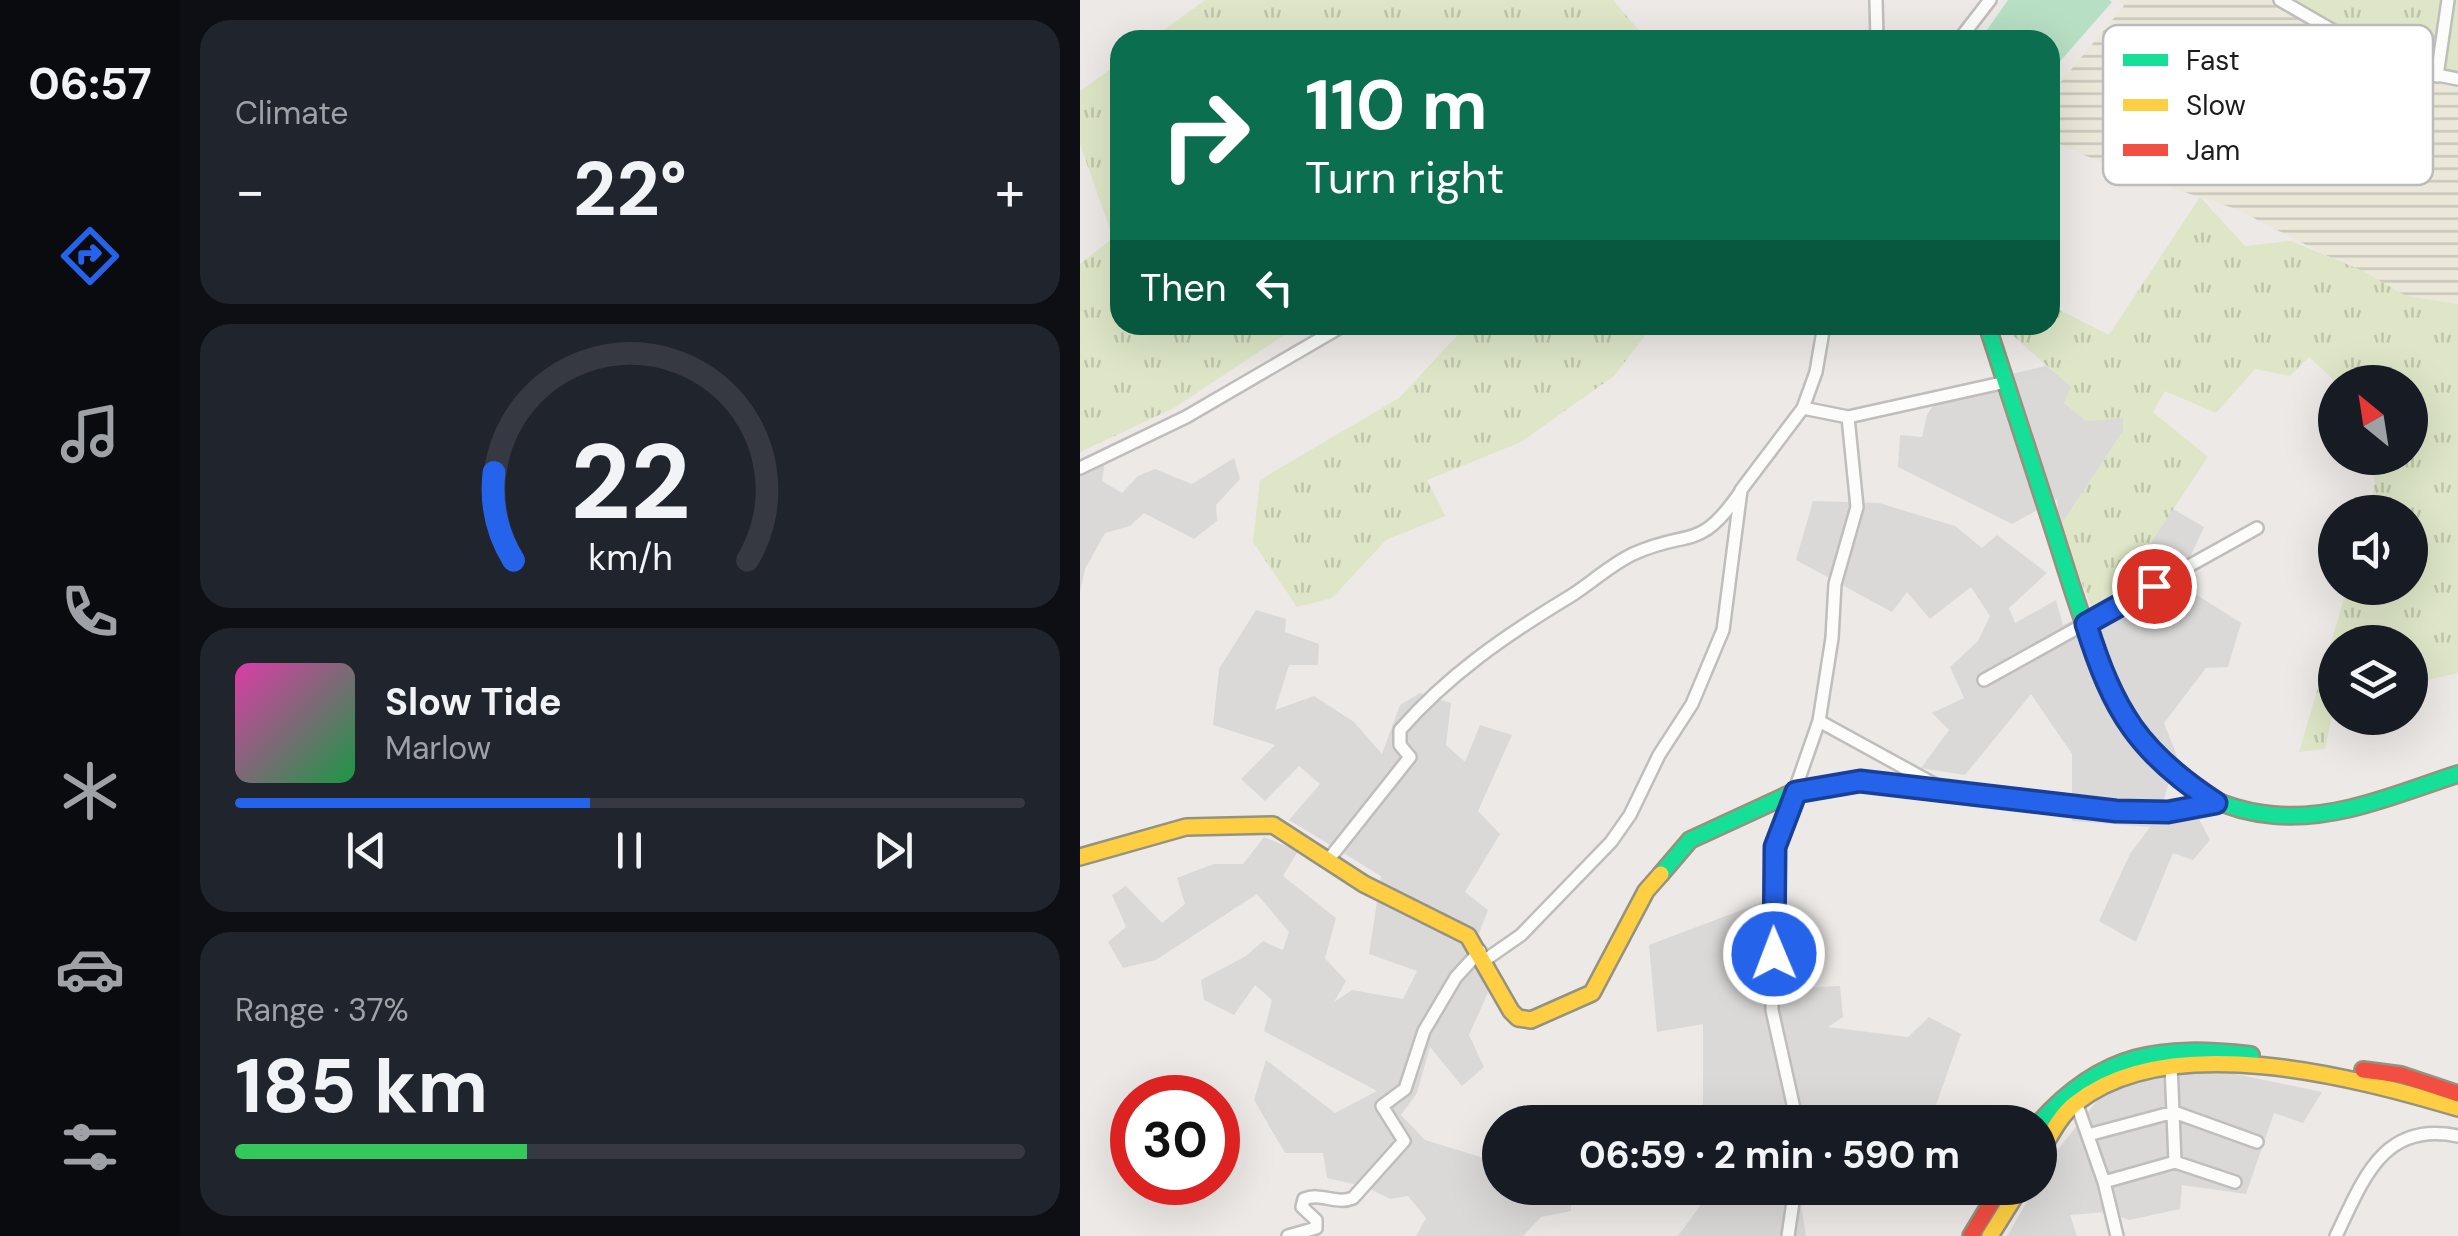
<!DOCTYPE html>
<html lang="en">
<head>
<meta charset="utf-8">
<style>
  :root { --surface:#171b24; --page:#20242c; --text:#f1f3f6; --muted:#9ea1a6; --line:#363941; --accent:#2563eb }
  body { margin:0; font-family:"DM Sans",sans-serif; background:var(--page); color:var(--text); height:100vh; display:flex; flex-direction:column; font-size:38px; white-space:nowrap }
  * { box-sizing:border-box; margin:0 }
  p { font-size:32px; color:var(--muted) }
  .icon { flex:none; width:55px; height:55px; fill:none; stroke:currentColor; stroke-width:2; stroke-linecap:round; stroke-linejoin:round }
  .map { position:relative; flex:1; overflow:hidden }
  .details { display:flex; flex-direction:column; gap:20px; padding:20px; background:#0d0f14; width:900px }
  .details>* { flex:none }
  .guide { position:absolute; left:30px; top:30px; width:950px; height:305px; border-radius:30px; box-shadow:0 10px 40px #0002; background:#0b6e4f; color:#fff; overflow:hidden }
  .needle { width:65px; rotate:330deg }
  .tools { position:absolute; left:1238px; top:365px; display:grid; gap:20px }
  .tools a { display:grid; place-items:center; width:110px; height:110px; border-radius:50%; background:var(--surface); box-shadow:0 10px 40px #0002; font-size:50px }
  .speed { position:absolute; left:30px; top:1075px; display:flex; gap:20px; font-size:50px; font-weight:700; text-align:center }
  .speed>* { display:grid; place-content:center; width:130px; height:130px; border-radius:50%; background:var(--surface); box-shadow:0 10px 40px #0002; line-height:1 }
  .speed .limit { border:15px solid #d22; background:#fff; color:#111 }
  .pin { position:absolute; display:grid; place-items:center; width:85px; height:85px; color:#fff; margin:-42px; border:5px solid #fff; border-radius:50%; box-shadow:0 2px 10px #0007 }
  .me { position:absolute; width:110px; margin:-55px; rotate:359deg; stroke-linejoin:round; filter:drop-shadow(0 0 8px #0008) }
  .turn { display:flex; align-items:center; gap:35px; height:210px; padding:0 30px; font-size:45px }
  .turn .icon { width:130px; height:130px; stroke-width:2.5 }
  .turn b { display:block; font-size:70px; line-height:85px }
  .then { display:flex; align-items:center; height:95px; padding:0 30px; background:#0003; gap:20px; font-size:38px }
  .big { font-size:75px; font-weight:700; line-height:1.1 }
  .details .card { flex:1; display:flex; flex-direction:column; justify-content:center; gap:15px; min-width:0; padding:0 35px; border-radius:30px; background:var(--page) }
  .details .dial { align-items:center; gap:0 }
  .dial svg { height:260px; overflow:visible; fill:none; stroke:var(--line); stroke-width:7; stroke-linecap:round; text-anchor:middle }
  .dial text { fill:var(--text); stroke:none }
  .song { display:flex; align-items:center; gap:30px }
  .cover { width:120px; height:120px; border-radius:15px; background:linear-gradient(135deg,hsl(320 70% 55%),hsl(140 70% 35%)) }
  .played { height:10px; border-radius:5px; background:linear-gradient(90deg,var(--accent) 45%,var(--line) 45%) }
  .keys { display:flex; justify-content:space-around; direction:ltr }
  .heat { display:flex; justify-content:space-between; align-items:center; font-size:55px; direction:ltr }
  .charge { height:15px; border-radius:8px; background:linear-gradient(90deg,#34c759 37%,var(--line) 0) }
  .trip { position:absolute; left:402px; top:1105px; width:575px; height:100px; border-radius:50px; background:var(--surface); box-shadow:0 10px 40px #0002; font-weight:700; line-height:100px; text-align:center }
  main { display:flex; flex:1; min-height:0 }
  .dock { display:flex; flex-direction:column; width:180px; justify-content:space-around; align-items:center; background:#090b0e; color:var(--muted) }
  .dock .icon { width:70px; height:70px }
  .dock .current { color:var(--accent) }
  .dock b { font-size:45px; color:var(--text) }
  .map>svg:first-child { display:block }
  .residential { fill:#dbd9d8 }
  .farmland { fill:url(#farmland-rules) }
  .grass { fill:url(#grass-tufts) }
  .pitch { fill:#b6dfc4 }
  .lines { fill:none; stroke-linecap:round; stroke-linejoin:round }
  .street-casing { stroke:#bfbebc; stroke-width:16 }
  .fast-casing { stroke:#959280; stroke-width:20 }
  .slow-casing { stroke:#959280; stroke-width:20 }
  .jam-casing { stroke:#959280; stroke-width:20 }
  .street { stroke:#fcfcfb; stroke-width:11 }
  .fast { stroke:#16e098; stroke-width:15 }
  .slow { stroke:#ffcf43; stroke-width:15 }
  .jam { stroke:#f24e42; stroke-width:15 }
  .route-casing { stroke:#184099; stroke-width:25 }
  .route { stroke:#2563eb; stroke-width:18 }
  .key { fill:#fff; stroke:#bbb; stroke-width:2.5 }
  .key-label { font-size:28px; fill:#1d1d1d }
</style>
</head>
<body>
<main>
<nav class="dock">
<b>06:57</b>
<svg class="icon current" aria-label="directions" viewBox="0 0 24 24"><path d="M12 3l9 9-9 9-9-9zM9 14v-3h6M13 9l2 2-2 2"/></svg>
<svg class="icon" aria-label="music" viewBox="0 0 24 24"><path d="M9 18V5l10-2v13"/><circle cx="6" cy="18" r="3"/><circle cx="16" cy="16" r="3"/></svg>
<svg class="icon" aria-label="phone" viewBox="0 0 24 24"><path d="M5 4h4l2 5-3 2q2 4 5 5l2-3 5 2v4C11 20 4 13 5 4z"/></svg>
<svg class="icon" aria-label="climate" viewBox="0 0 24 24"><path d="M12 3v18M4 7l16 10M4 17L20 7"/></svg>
<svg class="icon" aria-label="car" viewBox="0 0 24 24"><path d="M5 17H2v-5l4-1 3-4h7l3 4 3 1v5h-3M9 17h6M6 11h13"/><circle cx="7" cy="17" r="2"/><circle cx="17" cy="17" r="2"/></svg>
<svg class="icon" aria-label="filters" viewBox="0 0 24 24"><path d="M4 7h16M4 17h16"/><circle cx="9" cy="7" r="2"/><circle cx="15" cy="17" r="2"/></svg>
</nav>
<section class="details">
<div class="card"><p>Climate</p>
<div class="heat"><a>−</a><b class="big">22°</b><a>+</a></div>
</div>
<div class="card dial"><svg viewBox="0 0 100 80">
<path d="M14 69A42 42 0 1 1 86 69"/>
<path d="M14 69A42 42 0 0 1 8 42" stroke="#2563eb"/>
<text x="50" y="56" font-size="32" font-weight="700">22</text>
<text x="50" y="72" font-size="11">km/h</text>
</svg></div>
<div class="card">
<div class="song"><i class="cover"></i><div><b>Slow Tide</b><p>Marlow</p></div></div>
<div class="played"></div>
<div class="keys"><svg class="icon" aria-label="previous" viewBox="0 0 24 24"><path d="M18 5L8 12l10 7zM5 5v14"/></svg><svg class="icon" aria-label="pause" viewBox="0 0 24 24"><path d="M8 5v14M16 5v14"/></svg><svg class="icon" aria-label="next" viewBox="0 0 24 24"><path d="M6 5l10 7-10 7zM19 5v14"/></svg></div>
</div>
<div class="card"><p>Range · 37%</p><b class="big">185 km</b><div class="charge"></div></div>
</section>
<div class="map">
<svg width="1378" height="1236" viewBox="0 0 1378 1236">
  <defs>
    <pattern id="farmland-rules" width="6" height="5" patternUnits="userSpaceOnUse" patternTransform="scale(2.5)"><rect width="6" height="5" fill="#ebe8da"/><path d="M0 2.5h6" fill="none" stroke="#c9c7bb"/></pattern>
    <pattern id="grass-tufts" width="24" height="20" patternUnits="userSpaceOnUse" patternTransform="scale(2.5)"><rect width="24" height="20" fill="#dee6c7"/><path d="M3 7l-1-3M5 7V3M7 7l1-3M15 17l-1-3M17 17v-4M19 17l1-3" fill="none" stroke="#bec5aa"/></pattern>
  </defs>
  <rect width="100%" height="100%" fill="#ece9e6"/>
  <path class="residential" d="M966,366L1043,418V431L979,528L977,499L932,524L818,467L820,435L842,437L847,415L863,390Z
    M154,458L160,479L136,505L137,521L114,539L64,513L50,526L25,533L5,569L0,592V464L25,462L22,481L42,493L58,476L75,469L112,484Z
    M733,501L799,503L875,526L902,548L917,535L967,573L929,608L935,623L976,600L983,625L1013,610L1064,553L1093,509L1124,527L1098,583L1161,623L1148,667L1126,668L1084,723L1097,756L1083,802L1109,800L1130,840L1113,860L1093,853L1056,942L1019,921L1050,854L1070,827L992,821V754L951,694L885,775L841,768L869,730L852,713L884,698L870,667L898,641L910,616L891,587L850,619L827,592L812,612L716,560Z
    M176,610L206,619L205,632L239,644L238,665H209L195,710L234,696L274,722L302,754L320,705L340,693L371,703L366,745L385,762L400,725L432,735L398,811L420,834L385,892L408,910L398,936L410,988L389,1035L404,1067L382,1086L350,1047L337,1093L321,1115L345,1140L420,1163V1188H491V1211L461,1217L443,1236H336L346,1218L328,1196L310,1199L286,1187L247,1178L243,1153H205L174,1100L186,1060L255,1113L297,1091L184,1031L192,1000L175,985L154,1015L124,1000L121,980L166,956L183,941L203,950L209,932L177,894L76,960L43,968L28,942L46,927L32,895L46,886L82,923L105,904L97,878L134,864H163L184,837L218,851L203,876L256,918L245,958L266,981L254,1002L272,990L323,999L337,971L289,954L301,876L209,820L240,784L219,766L185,801L161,779L195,745L133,725L139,669Z
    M699,896V989L760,986L763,1017L748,1027L828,1037L849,1017L881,1034L855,1108L814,1122H610L623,1106V1024L577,1032L569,945Z
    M1077,1072L1155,1074L1242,1092L1223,1123L1194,1113L1166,1194L1102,1185L1100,1209L1049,1220L1027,1212L990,1215L997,1236H927L955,1188H960L976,1152L1020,1097Z
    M624,1188H706L719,1193L726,1236H598L620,1206Z"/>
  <path class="farmland" d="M1038,0H1196L1378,84V304L1326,296L1156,209L1043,172L970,140V95L1044,6Z"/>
  <path class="grass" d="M125,0H533L567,40H70Z
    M1196,0H1378V84L1308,68Z
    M40,62V325H219L94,408L0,452V264L33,238L0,144V91Z
    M1120,197L1165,246L1211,241L1283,271L1326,296L1378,304V673L1330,684V642H1255V700L1245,749L1219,752L1267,588H1330V512H1289L1295,483L1289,458H1330V382H1256L1229,357L1210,376L1175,369L1136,413L1085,391L1073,412L1128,457L1064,553L1073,574L1013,610L979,528L1043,431V418L1006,421L984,403L991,387L921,325H970V305L1029,335Z
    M387,325H573L534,376L441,442L347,480L365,516L306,540L252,598L217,607L173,542L180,480L319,398Z"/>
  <path class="pitch" d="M928,0H1029L1032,2L970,73V40H900Z"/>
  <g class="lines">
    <defs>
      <path id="street" d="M796,0L797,40
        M1200,0L1316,67L1378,79
        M879,40L910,0
        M1357,76L1368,0
        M723,408L768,417L926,382
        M0,468L106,417L264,325
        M904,680L1177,528
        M739,721L863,789
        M249,859L330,757L320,745V730C368,675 426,635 489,597C510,584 530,565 553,554C610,528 619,553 661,491
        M405,960L441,935L531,842L550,815L579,755L612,704L643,630L661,490L723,408L736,372L744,325
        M1091,1064L1095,1162
        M996,1102L1024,1182L1037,1236
        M717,1122L692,1010L695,847L739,721L752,638L755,584L777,507L768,417
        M1008,1135L1094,1112L1177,1142
        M1024,1182L1095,1162L1155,1182
        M208,1236L236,1228V1220L222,1207L224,1199C241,1192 256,1205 273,1198L324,1141L302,1106L325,1089L344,1031L376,977L400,951
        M708,1236L715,1188
        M1256,1236C1283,1180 1303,1120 1378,1136"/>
      <path id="fast" d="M907,325C929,393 951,460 973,528C1010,642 1047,803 1194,815C1257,821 1319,793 1378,774
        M581,874L610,840L716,791L780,781L1037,811L1088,812L1136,803
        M960,1122C1023,1052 1081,1045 1171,1055"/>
      <path id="slow" d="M0,857L106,827L193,825L284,884L388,936L431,1011L438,1018L451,1020L512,993L566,891L581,874
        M960,1153C970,1136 980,1115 996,1103C1090,1028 1273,1077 1378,1108
        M910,1236L940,1188"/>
      <path id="jam" d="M1283,1070L1321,1075L1378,1094
        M891,1236L920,1188"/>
    </defs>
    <use href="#street" class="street-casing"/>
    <use href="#fast" class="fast-casing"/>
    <use href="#slow" class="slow-casing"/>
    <use href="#jam" class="jam-casing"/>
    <use href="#street" class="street"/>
    <use href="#fast" class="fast"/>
    <use href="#slow" class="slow"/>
    <use href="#jam" class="jam"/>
  </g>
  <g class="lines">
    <defs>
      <path id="route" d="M694,954L695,847L716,792L780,781L1036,811L1088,812L1136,803C1059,753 1033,711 1006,624L1074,586"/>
    </defs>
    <use href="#route" class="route-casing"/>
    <use href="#route" class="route"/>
  </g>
  <rect x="1023" y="25" width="330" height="160" rx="15" class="key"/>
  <rect x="1043" y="54" width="45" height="12" fill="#16e098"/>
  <rect x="1043" y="99" width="45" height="12" fill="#ffcf43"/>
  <rect x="1043" y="144" width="45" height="12" fill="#f24e42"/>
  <g class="key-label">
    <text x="1106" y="70">Fast</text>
    <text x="1106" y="115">Slow</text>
    <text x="1106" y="160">Jam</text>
  </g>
</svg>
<div class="tools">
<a><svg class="needle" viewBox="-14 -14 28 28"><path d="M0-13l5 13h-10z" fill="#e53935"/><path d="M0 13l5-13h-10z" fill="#9ea1a6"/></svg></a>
<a><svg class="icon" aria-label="sound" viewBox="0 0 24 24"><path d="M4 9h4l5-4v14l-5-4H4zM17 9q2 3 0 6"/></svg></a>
<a><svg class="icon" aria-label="layers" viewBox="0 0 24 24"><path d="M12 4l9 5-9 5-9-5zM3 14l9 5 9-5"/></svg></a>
</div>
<div class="speed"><div class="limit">30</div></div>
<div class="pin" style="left:1074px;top:586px;background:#d93025"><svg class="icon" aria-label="arrive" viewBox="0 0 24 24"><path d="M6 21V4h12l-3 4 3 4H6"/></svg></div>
<svg class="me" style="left:694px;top:954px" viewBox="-20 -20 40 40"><circle r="17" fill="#2563eb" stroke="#fff" stroke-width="3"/><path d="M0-11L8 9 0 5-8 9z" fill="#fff"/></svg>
<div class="trip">06:59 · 2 min · 590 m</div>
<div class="guide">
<div class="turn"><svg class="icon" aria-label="right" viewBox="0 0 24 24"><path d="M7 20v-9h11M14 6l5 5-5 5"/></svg><div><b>110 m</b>Turn right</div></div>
<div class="then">Then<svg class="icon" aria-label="left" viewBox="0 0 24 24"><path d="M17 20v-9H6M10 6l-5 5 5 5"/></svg></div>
</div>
</div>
</main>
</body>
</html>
